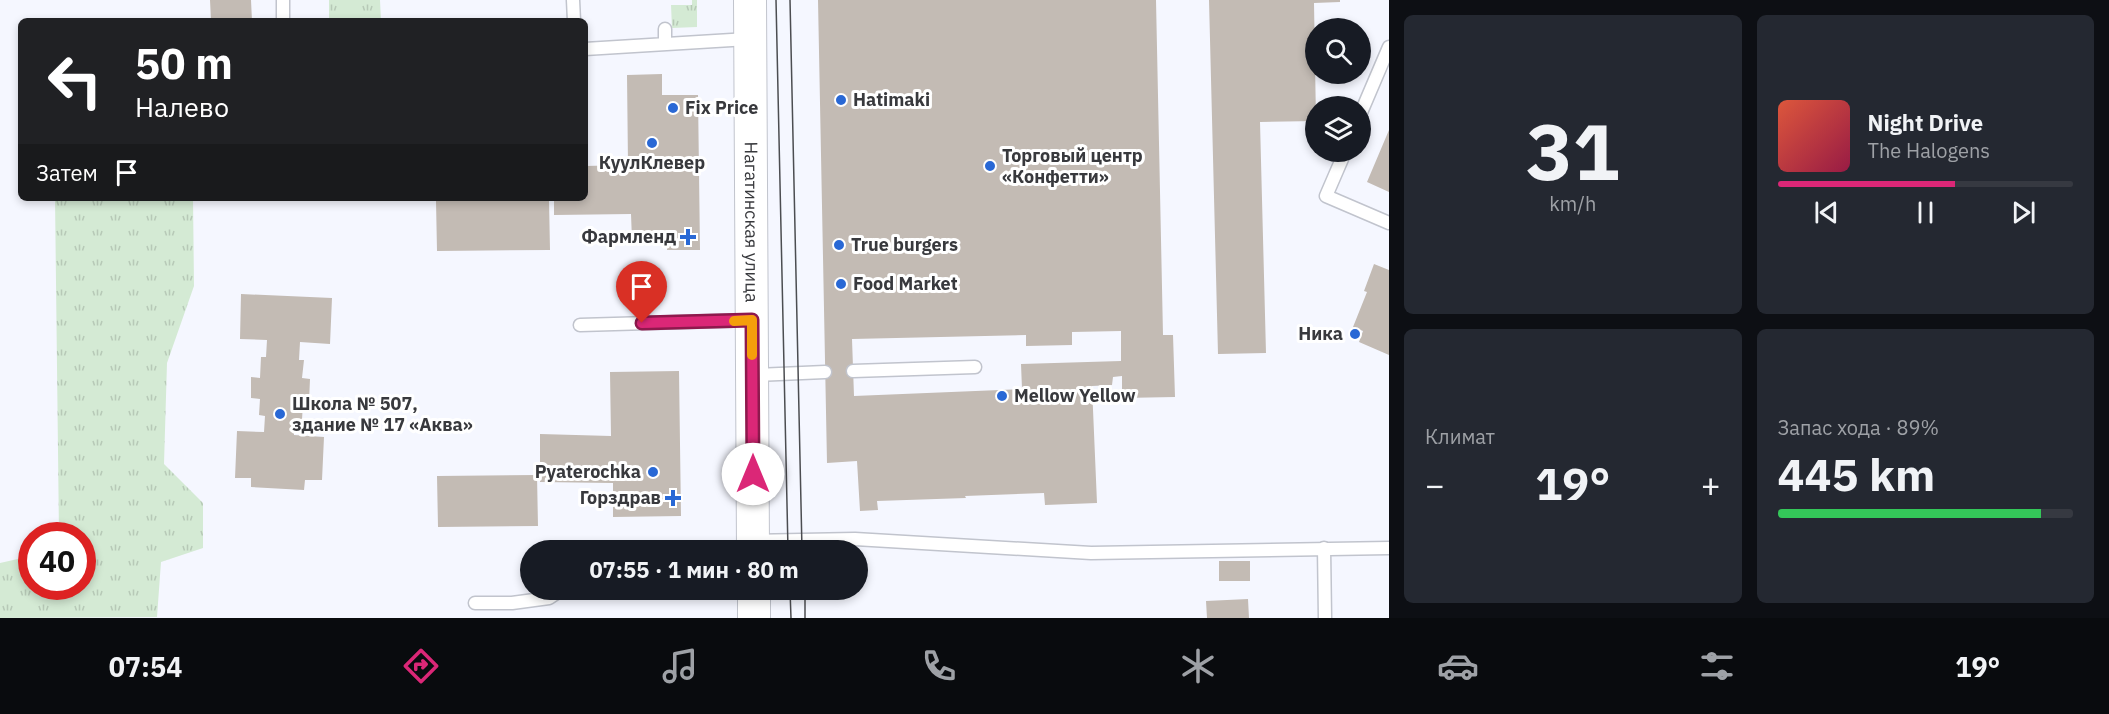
<!DOCTYPE html>
<html lang="ru">
<head>
<meta charset="utf-8">
<style>
  :root { --surface:#171b24; --page:#242831; --text:#f1f3f6; --muted:#9ea1a6; --line:#363941; --accent:#db2777 }
  body { margin:0; font-family:"IBM Plex Sans",sans-serif; background:var(--page); color:var(--text); height:100vh; display:flex; flex-direction:column; font-size:22px; white-space:nowrap }
  * { box-sizing:border-box; margin:0 }
  p { font-size:20px; color:var(--muted) }
  .icon { flex:none; width:33px; height:33px; fill:none; stroke:currentColor; stroke-width:2; stroke-linecap:round; stroke-linejoin:round }
  .map { position:relative; flex:1; overflow:hidden }
  .panel { display:flex; flex-direction:column; gap:15px; padding:15px; background:#0d0f14; width:720px }
  .panel>* { flex:none }
  .top-card { position:absolute; left:18px; top:18px; width:570px; height:183px; border-radius:9px; box-shadow:0 3px 9px #0003; background:#202124; color:#fff; overflow:hidden }
  .controls { position:absolute; left:1305px; top:18px; display:grid; gap:12px }
  .controls a { display:grid; place-items:center; width:66px; height:66px; border-radius:50%; background:var(--surface); box-shadow:0 3px 9px #0003; font-size:30px }
  .speed { position:absolute; left:18px; top:522px; display:flex; gap:12px; font-size:30px; font-weight:700; text-align:center }
  .speed>* { display:grid; place-content:center; width:78px; height:78px; border-radius:50%; background:var(--surface); box-shadow:0 3px 9px #0003; line-height:1 }
  .speed .limit { border:9px solid #d22; background:#fff; color:#111 }
  .pin { position:absolute; display:grid; place-items:center; width:51px; height:51px; color:#fff; margin:-62px -26px; border-radius:50% 50% 50% 0; rotate:-45deg; box-shadow:0 0 6px #0007 }
  .pin .icon { rotate:45deg }
  .me { position:absolute; width:66px; margin:-33px; rotate:0deg; stroke-linejoin:round; filter:drop-shadow(0 0 4px #0008) }
  .turn { display:flex; align-items:center; gap:21px; height:126px; padding:0 18px; font-size:27px }
  .turn .icon { width:78px; height:78px; stroke-width:2.5 }
  .turn b { display:block; font-size:42px; line-height:51px }
  .then { display:flex; align-items:center; height:57px; padding:0 18px; background:#0003; gap:12px; font-size:22px }
  .big { font-size:45px; font-weight:700; line-height:1.1 }
  .panel .card { flex:1; display:flex; flex-direction:column; justify-content:center; gap:9px; min-width:0; padding:0 21px; border-radius:9px; background:var(--page) }
  .panel .dial { align-items:center; gap:0 }
  .dial b { font-size:78px; line-height:1 }
  .song { display:flex; align-items:center; gap:18px }
  .cover { width:72px; height:72px; border-radius:9px; background:linear-gradient(135deg,hsl(10 70% 55%),hsl(340 70% 35%)) }
  .played { height:6px; border-radius:3px; background:linear-gradient(90deg,var(--accent) 60%,var(--line) 60%) }
  .keys { display:flex; justify-content:space-around; direction:ltr }
  .heat { display:flex; justify-content:space-between; align-items:center; font-size:33px; direction:ltr }
  .charge { height:9px; border-radius:4px; background:linear-gradient(90deg,#34c759 89%,var(--line) 0) }
  .panel .tiles { flex:1; display:grid; gap:15px; grid-template-columns:repeat(2,1fr) }
  .trip { position:absolute; left:520px; top:540px; width:348px; height:60px; border-radius:30px; background:var(--surface); box-shadow:0 3px 9px #0003; font-weight:700; line-height:60px; text-align:center }
  .dock { display:flex; height:96px; justify-content:space-around; align-items:center; background:#090b0e; color:var(--muted) }
  .dock .icon { width:42px; height:42px }
  .dock .selected { color:var(--accent) }
  .dock b { font-size:27px; color:var(--text) }
  main { display:flex; flex:1; min-height:0 }
  .map>svg:first-child { display:block }
  .grass { fill:url(#grass-tufts) }
  .building { fill:#c3bbb4; fill-rule:evenodd }
  .lines { fill:none; stroke-linecap:round; stroke-linejoin:round }
  .service-casing { stroke:#c1c4cd; stroke-width:15 }
  .tertiary-casing { stroke:#c1c4cd; stroke-width:34 }
  .service { stroke:#fff; stroke-width:12 }
  .tertiary { stroke:#fff; stroke-width:32 }
  .tram { stroke:#4c4d51; stroke-width:1.5 }
  .route-casing { stroke:#8e194d; stroke-width:15 }
  .route { stroke:#db2777; stroke-width:10 }
  .slow { stroke:#f59e0b; stroke-width:10 }
  .poi-dot { fill:#2968d5; stroke:#fff; stroke-width:2 }
  .labels { text-anchor:middle; stroke-width:6; stroke-linejoin:round; paint-order:stroke }
  .poi-label { font-size:18px; font-weight:bold; fill:#38393d; stroke:#fff; text-anchor:start }
  .street-label { font-size:18px; fill:#38393d; stroke:#fff }
</style>
</head>
<body>
<main>
<div class="map">
<svg width="1389" height="618" viewBox="0 0 1389 618">
  <defs>
    <pattern id="grass-tufts" width="24" height="20" patternUnits="userSpaceOnUse" patternTransform="scale(1.5)"><rect width="24" height="20" fill="#d4ead4"/><path d="M3 7l-1-3M5 7V3M7 7l1-3M15 17l-1-3M17 17v-4M19 17l1-3" fill="none" stroke="#b7c9b7"/></pattern>
  </defs>
  <rect width="100%" height="100%" fill="#f5f7ff"/>
  <path class="grass" d="M329,0H380L381,21H350V18H329Z
    M692,0H697V27L672,28L671,5H692Z
    M55,198H193L194,286L167,363L164,464L203,503V548L161,562L157,617L0,618V563L31,556L32,586H82V536L59,535Z"/>
  <path class="building" d="M210,0H251L252,21H211Z
    M818,0H1156L1163,335H1173L1175,397L1122,398V376L1113,377L1112,385L1092,386L1097,503L1045,505L1044,493L965,496L966,498L877,501L878,510L860,511L857,461L827,463ZM1121,331V361L1021,364L1022,389L854,396L852,339L1026,335V346L1072,345V332Z
    M1209,0H1340V2L1314,3L1316,121L1260,122L1266,353L1218,354Z
    M662,74V95H698L700,250H667V240H632L631,214L554,215V198H585V166L628,165L627,75Z
    M1389,130V192L1367,182Z
    M549,200L550,250L437,251L436,201Z
    M1374,264L1389,270V355L1359,342L1363,331L1353,327L1367,292L1364,291Z
    M241,294L332,298L330,344L300,342L299,360H304L302,378L310,379L309,402H303L302,420L294,419V435L324,437L322,480H305L304,490L251,487V478H235L237,431L264,432L265,416L259,415L260,399L251,398V377L260,378L261,357H266L267,340L240,339Z
    M679,371L681,516L613,517V483L540,482V434L611,436L610,372Z
    M537,475L538,526L438,527L437,476Z
    M1219,561H1250V581H1219Z
    M1248,599L1249,618H1207L1206,601Z"/>
  <g class="lines">
    <defs>
      <path id="service" d="M283,0V21
        M573,0L574,21
        M665,44V29
        M585,49L748,39
        M1360,115L1389,47
        M1345,152L1326,196L1389,223
        M580,325L751,320
        M853,371L975,367
        M754,375L825,372
        M754,541L855,539L1091,553L1389,548
        M1324,548L1325,618
        M475,603H512L549,598L561,590"/>
      <g id="tertiary">
        <path id="s1" d="M750,0L753,550"/>
        <path d="M754,590V618"/>
      </g>
    </defs>
    <use href="#service" class="service-casing"/>
    <use href="#tertiary" class="tertiary-casing"/>
    <use href="#service" class="service"/>
    <use href="#tertiary" class="tertiary"/>
    <path class="tram" d="M776,0L788,550
      M790,0L802,550
      M790,590L791,618
      M805,590V618"/>
  </g>
  <g class="lines">
    <defs>
      <path id="route" d="M642,323L752,320L753,474"/>
    </defs>
    <use href="#route" class="route-casing"/>
    <use href="#route" class="route"/>
    <path class="slow" d="M734,321L752,320V355"/>
  </g>
  <g class="poi-dot">
    <circle cx="841" cy="100" r="6"/>
    <circle cx="673" cy="108" r="6"/>
    <circle cx="652" cy="143" r="6"/>
    <circle cx="990" cy="166" r="6"/>
    <path d="M685 228h6v6h6v6h-6v6h-6v-6h-6v-6h6z"/>
    <circle cx="839" cy="245" r="6"/>
    <circle cx="841" cy="284" r="6"/>
    <circle cx="1355" cy="334" r="6"/>
    <circle cx="1002" cy="396" r="6"/>
    <circle cx="280" cy="414" r="6"/>
    <circle cx="653" cy="472" r="6"/>
    <path d="M670 489h6v6h6v6h-6v6h-6v-6h-6v-6h6z"/>
  </g>
  <g class="labels">
    <g class="poi-label">
      <text x="853" y="106">Hatimaki</text>
      <text x="685" y="114">Fix Price</text>
      <text x="1002" y="162">Торговый центр<tspan x="1002" dy="21">«Конфетти»</tspan></text>
      <text x="652" y="169" text-anchor="middle">КуулКлевер</text>
      <text x="676" y="243" text-anchor="end">Фармленд</text>
      <text x="851" y="251">True burgers</text>
      <text x="853" y="290">Food Market</text>
      <text x="1343" y="340" text-anchor="end">Ника</text>
      <text x="1014" y="402">Mellow Yellow</text>
      <text x="292" y="410">Школа № 507,<tspan x="292" dy="21">здание № 17 «Аква»</tspan></text>
      <text x="641" y="478" text-anchor="end">Pyaterochka</text>
      <text x="661" y="504" text-anchor="end">Горздрав</text>
    </g>
    <g class="street-label">
      <text dy="6" stroke="none"><textPath href="#s1" startOffset="222">Нагатинская улица</textPath></text>
    </g>
  </g>
</svg>
<div class="controls">
<a><svg class="icon" aria-label="search" viewBox="0 0 24 24"><circle cx="10" cy="10" r="6"/><path d="M15 15l6 6"/></svg></a>
<a><svg class="icon" aria-label="layers" viewBox="0 0 24 24"><path d="M12 4l9 5-9 5-9-5zM3 14l9 5 9-5"/></svg></a>
</div>
<div class="speed"><div class="limit">40</div></div>
<div class="pin" style="left:642px;top:323px;background:#d93025"><svg class="icon" aria-label="arrive" viewBox="0 0 24 24"><path d="M6 21V4h12l-3 4 3 4H6"/></svg></div>
<svg class="me" style="left:753px;top:474px" viewBox="-20 -20 40 40"><circle r="19" fill="#fff"/><path d="M0-13L10 11 0 6-10 11z" fill="#db2777"/></svg>
<div class="trip">07:55 · 1 мин · 80 m</div>
<div class="top-card">
<div class="turn"><svg class="icon" aria-label="left" viewBox="0 0 24 24"><path d="M17 20v-9H6M10 6l-5 5 5 5"/></svg><div><b>50 m</b>Налево</div></div>
<div class="then">Затем<svg class="icon" aria-label="arrive" viewBox="0 0 24 24"><path d="M6 21V4h12l-3 4 3 4H6"/></svg></div>
</div>
</div>
<section class="panel">
<div class="tiles">
<div class="card dial"><b>31</b><p>km/h</p></div>
<div class="card">
<div class="song"><i class="cover"></i><div><b>Night Drive</b><p>The Halogens</p></div></div>
<div class="played"></div>
<div class="keys"><svg class="icon" aria-label="previous" viewBox="0 0 24 24"><path d="M18 5L8 12l10 7zM5 5v14"/></svg><svg class="icon" aria-label="pause" viewBox="0 0 24 24"><path d="M8 5v14M16 5v14"/></svg><svg class="icon" aria-label="next" viewBox="0 0 24 24"><path d="M6 5l10 7-10 7zM19 5v14"/></svg></div>
</div>
<div class="card"><p>Климат</p>
<div class="heat"><a>−</a><b class="big">19°</b><a>+</a></div>
</div>
<div class="card"><p>Запас хода · 89%</p><b class="big">445 km</b><div class="charge"></div></div>
</div>
</section>
</main>
<nav class="dock">
<b>07:54</b>
<svg class="icon selected" aria-label="directions" viewBox="0 0 24 24"><path d="M12 3l9 9-9 9-9-9zM9 14v-3h6M13 9l2 2-2 2"/></svg>
<svg class="icon" aria-label="music" viewBox="0 0 24 24"><path d="M9 18V5l10-2v13"/><circle cx="6" cy="18" r="3"/><circle cx="16" cy="16" r="3"/></svg>
<svg class="icon" aria-label="phone" viewBox="0 0 24 24"><path d="M5 4h4l2 5-3 2q2 4 5 5l2-3 5 2v4C11 20 4 13 5 4z"/></svg>
<svg class="icon" aria-label="climate" viewBox="0 0 24 24"><path d="M12 3v18M4 7l16 10M4 17L20 7"/></svg>
<svg class="icon" aria-label="car" viewBox="0 0 24 24"><path d="M5 17H2v-5l4-1 3-4h7l3 4 3 1v5h-3M9 17h6M6 11h13"/><circle cx="7" cy="17" r="2"/><circle cx="17" cy="17" r="2"/></svg>
<svg class="icon" aria-label="filters" viewBox="0 0 24 24"><path d="M4 7h16M4 17h16"/><circle cx="9" cy="7" r="2"/><circle cx="15" cy="17" r="2"/></svg>
<b>19°</b>
</nav>
</body>
</html>
